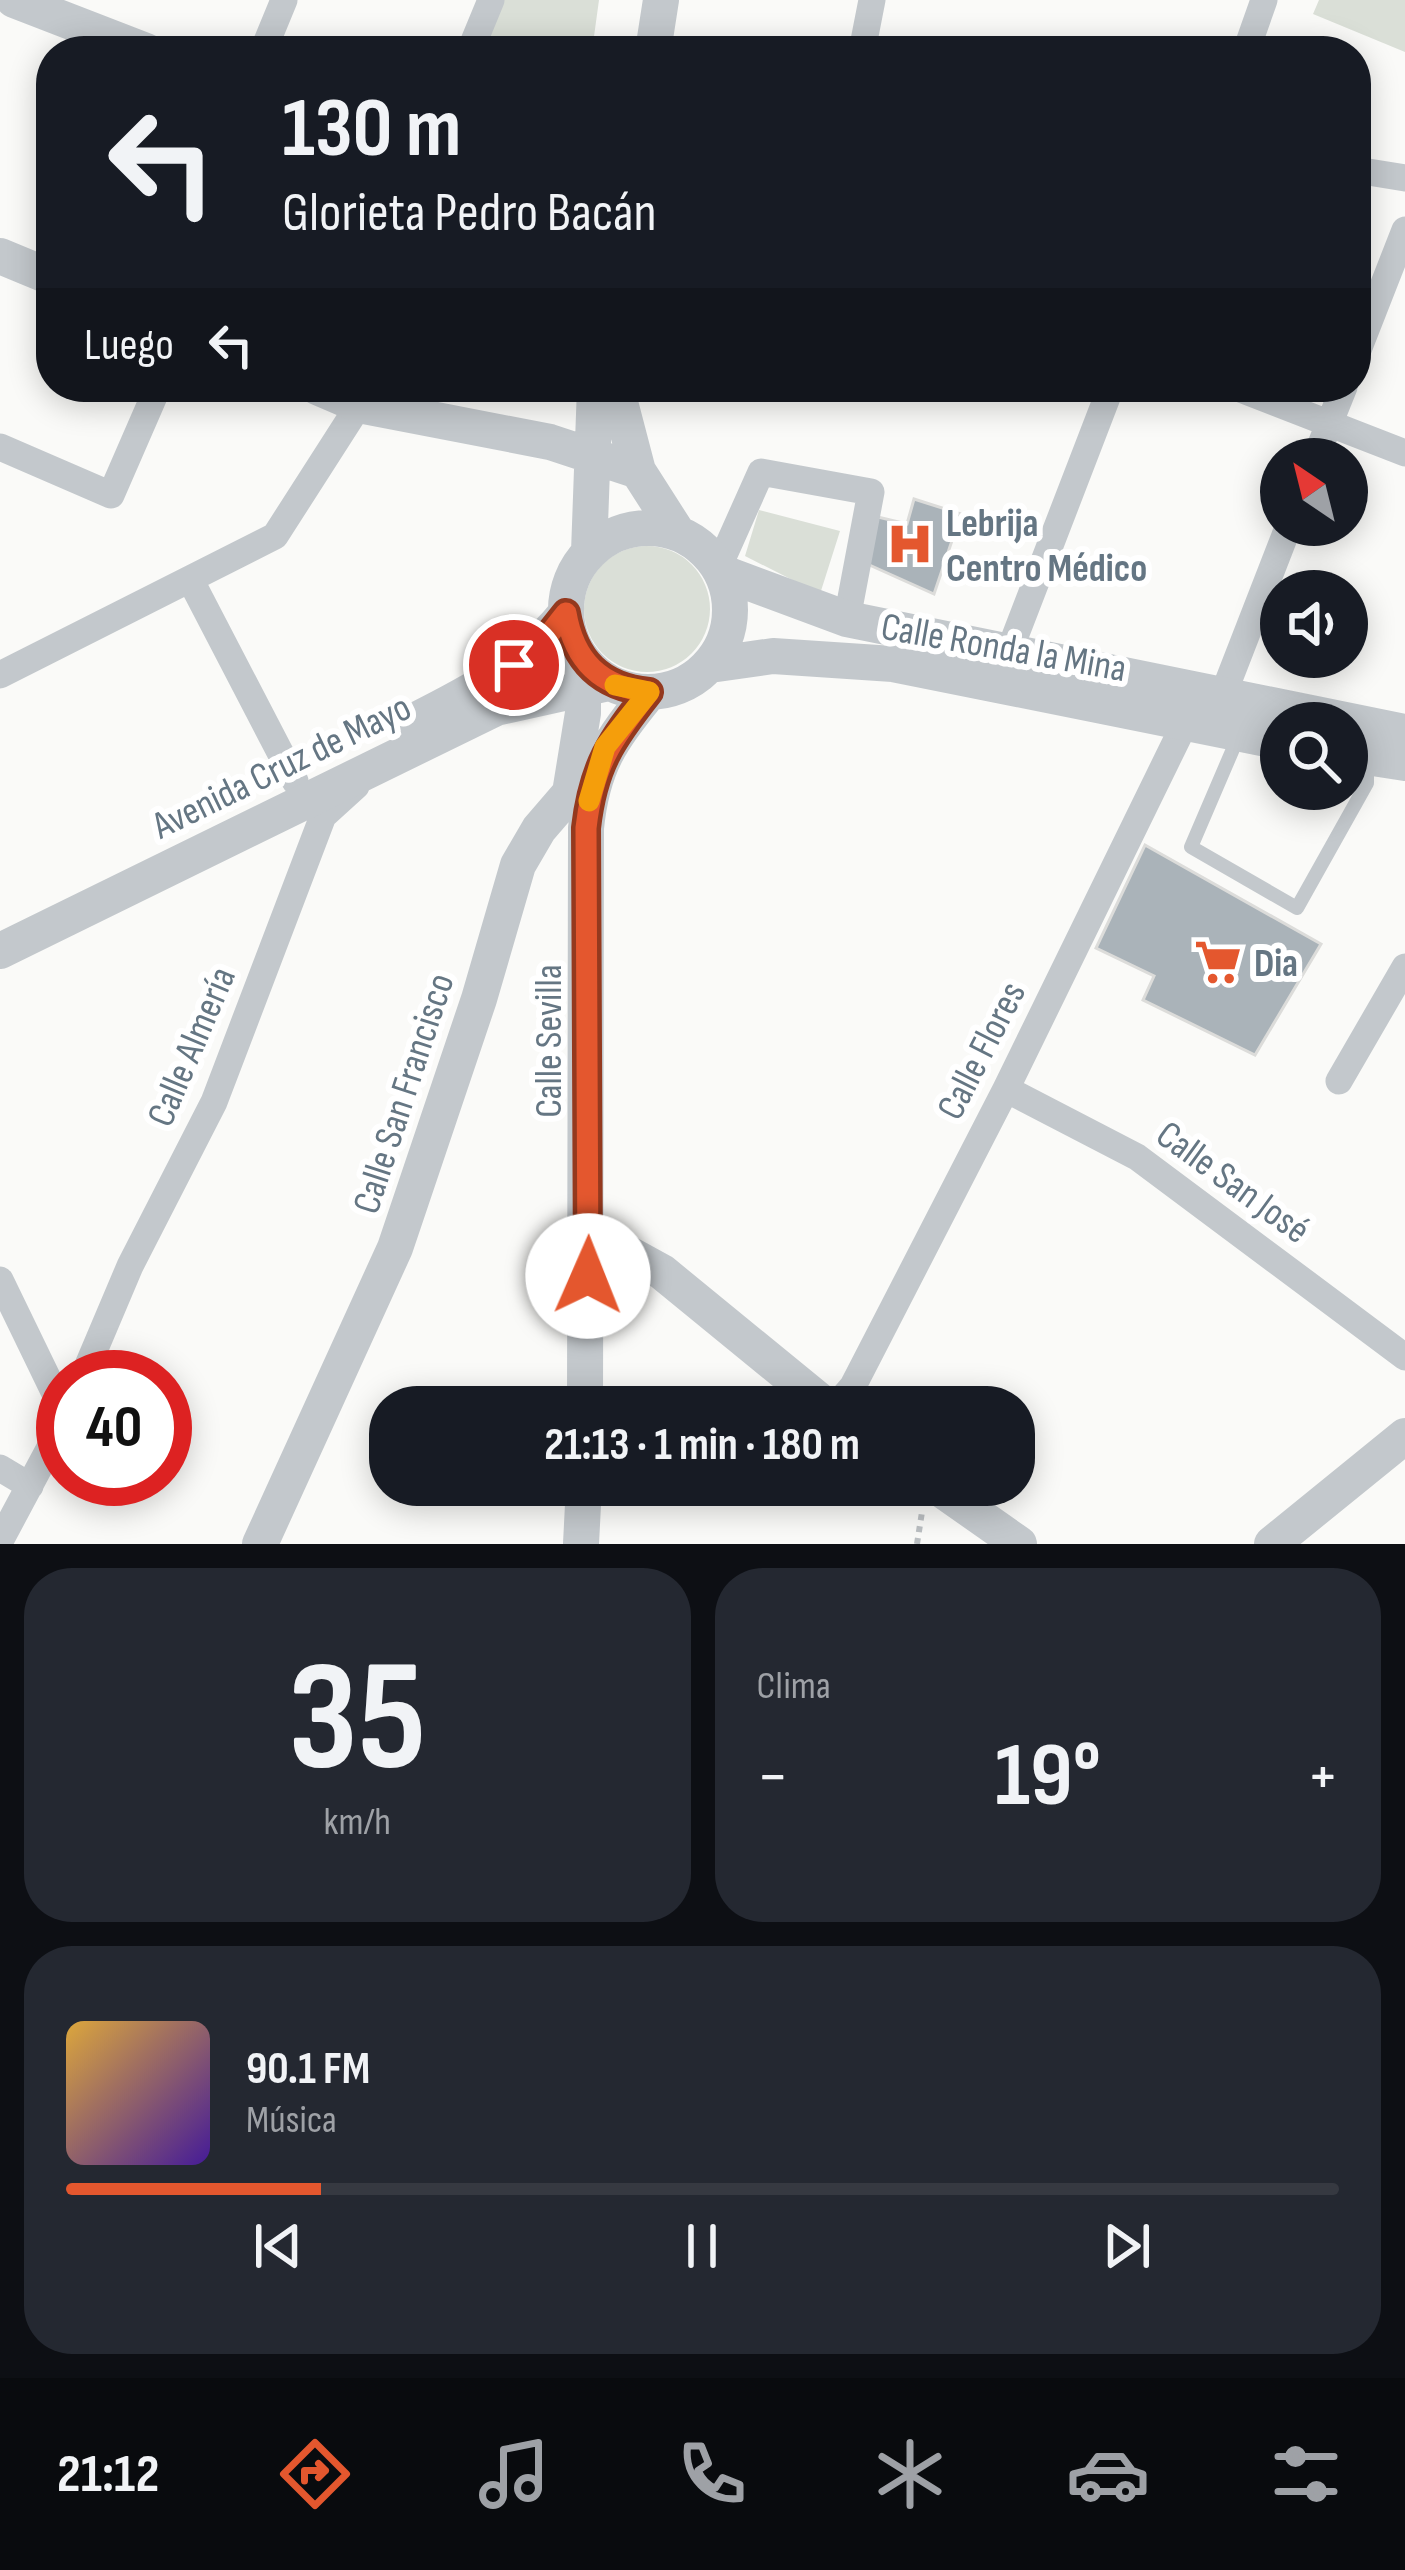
<!DOCTYPE html>
<html lang="es">
<head>
<meta charset="utf-8">
<style>
  :root { --surface:#171b24; --page:#242831; --text:#f1f3f6; --muted:#9ea1a6; --line:#363941; --accent:#e4572e }
  body { margin:0; font-family:"Sofia Sans Condensed",sans-serif; background:var(--page); color:var(--text); height:100vh; display:flex; flex-direction:column; font-size:45px; white-space:nowrap }
  * { box-sizing:border-box; margin:0 }
  p { font-size:39px; color:var(--muted) }
  .icon { flex:none; width:66px; height:66px; fill:none; stroke:currentColor; stroke-width:2; stroke-linecap:round; stroke-linejoin:round }
  .map { position:relative; height:1544px; overflow:hidden }
  .panel { display:flex; flex-direction:column; gap:24px; padding:24px; background:#0d0f14; flex:1 }
  .panel>* { flex:none }
  .hud { position:absolute; left:36px; top:36px; width:1335px; height:366px; border-radius:48px; box-shadow:0 6px 30px #0003; background:#171b24; color:var(--text); overflow:hidden }
  .needle { width:78px; rotate:325deg }
  .controls { position:absolute; left:1260px; top:438px; display:grid; gap:24px }
  .controls a { display:grid; place-items:center; width:108px; height:108px; border-radius:50%; background:var(--surface); box-shadow:0 6px 30px #0003; font-size:60px }
  .speed { position:absolute; left:36px; top:1350px; display:flex; gap:24px; font-size:60px; font-weight:700; text-align:center }
  .speed>* { display:grid; place-content:center; width:156px; height:156px; border-radius:50%; background:var(--surface); box-shadow:0 6px 30px #0003; line-height:1 }
  .speed .limit { border:18px solid #d22; background:#fff; color:#111 }
  .pin { position:absolute; display:grid; place-items:center; width:102px; height:102px; color:#fff; margin:-51px; border:6px solid #fff; border-radius:50%; box-shadow:0 3px 12px #0007 }
  .me { position:absolute; width:132px; margin:-66px; rotate:1deg; stroke-linejoin:round; filter:drop-shadow(0 0 9px #0008) }
  .turn { display:flex; align-items:center; gap:42px; height:252px; padding:0 48px; font-size:54px }
  .turn .icon { width:156px; height:156px; stroke-width:2.5 }
  .turn b { display:block; font-size:84px; line-height:102px }
  .then { display:flex; align-items:center; height:114px; padding:0 48px; background:#0003; gap:24px; font-size:45px }
  .big { font-size:90px; font-weight:700; line-height:1.1 }
  .panel .widget { flex:1; display:flex; flex-direction:column; justify-content:center; gap:18px; min-width:0; padding:0 42px; border-radius:48px; background:var(--page) }
  .panel .dial { align-items:center; gap:0 }
  .dial b { font-size:156px; line-height:1 }
  .song { display:flex; align-items:center; gap:36px }
  .cover { width:144px; height:144px; border-radius:18px; background:linear-gradient(135deg,hsl(40 70% 55%),hsl(260 70% 35%)) }
  .played { height:12px; border-radius:6px; background:linear-gradient(90deg,var(--accent) 20%,var(--line) 20%) }
  .keys { display:flex; justify-content:space-around; direction:ltr }
  .heat { display:flex; justify-content:space-between; align-items:center; font-size:66px; direction:ltr }
  .panel .tiles { flex:1; display:grid; gap:24px; grid-template-columns:1fr 1fr }
  .widget:last-child { grid-column:span 2 }
  .trip { position:absolute; left:369px; top:1386px; width:666px; height:120px; border-radius:48px; background:var(--surface); box-shadow:0 6px 30px #0003; font-weight:700; line-height:120px; text-align:center }
  .tab-bar { display:flex; height:192px; justify-content:space-around; align-items:center; background:#090b0e; color:var(--muted) }
  .tab-bar .icon { width:84px; height:84px }
  .tab-bar .selected { color:var(--accent) }
  .tab-bar b { font-size:54px; color:var(--text) }
  .map>svg:first-child { display:block }
  .green { fill:#dadfd7 }
  .building { fill:#aab3b9; stroke:#dcdcda; stroke-width:3 }
  .lines { fill:none; stroke-linecap:round; stroke-linejoin:round }
  .path { stroke:#bbbfc2; stroke-width:6; stroke-dasharray:6 6; stroke-linecap:butt }
  .service { stroke:#c3c8cc; stroke-width:14 }
  .minor { stroke:#c3c8cc; stroke-width:27 }
  .tertiary { stroke:#c3c8cc; stroke-width:36 }
  .route-casing { stroke:#94391e; stroke-width:30 }
  .route { stroke:#e4572e; stroke-width:21 }
  .slow { stroke:#f59e0b; stroke-width:21 }
  .labels { text-anchor:middle; stroke-width:12; stroke-linejoin:round; paint-order:stroke }
  .poi-label { font-size:39px; font-weight:bold; fill:#657683; stroke:#fff; text-anchor:start }
  .street-label { font-size:39px; fill:#657683; stroke:#fff }
</style>
</head>
<body>
<div class="map">
<svg width="1405" height="1544" viewBox="0 0 1405 1544">
  <rect width="100%" height="100%" fill="#fafaf8"/>
  <path class="green" d="M502,0H599L592,51H482Z
    M1319,0H1405V52L1313,14Z
    M759,510L840,531L820,594L745,556Z
    M584 609a63 63 0 1 1 126 0a63 63 0 1 1-126 0Z"/>
  <path class="building" d="M914,499L961,514L934,594L865,563L878,517L907,524Z
    M1145,845L1321,944L1255,1055L1143,1000L1154,976L1096,948Z"/>
  <g class="lines">
    <path class="path" d="M917,1544L922,1512"/>
    <path class="service" d="M1239,735L1191,847L1297,908L1367,783V762"/>
    <path class="minor" d="M263,51L284,0
      M470,51L491,0
      M862,51L872,0
      M1246,51L1264,0
      M1356,170L1405,178
      M1356,355L1405,230
      M1235,387L1405,453
      M0,447L111,495L158,387
      M1315,459L1344,387
      M719,566L761,472L871,492L847,619
      M190,579L295,781
      M1009,652L1111,387
      M0,675L275,536L359,405
      M1223,695L1289,525
      M1339,1081L1405,967
      M1006,1089L1137,1157L1405,1357
      M0,1280L63,1410
      M83,1377L130,1266L214,1102L323,816L356,786
      M835,1407L853,1386L1006,1089L1185,723
      M0,1468L30,1486
      M0,1541L63,1423"/>
    <path class="tertiary" d="M14,0L146,51
      M653,51L661,0
      M0,256L51,277
      M317,387L359,405L550,442L638,471
      M616,387L638,471L677,532
      M566 610a82 82 0 1 1 164 0a82 82 0 1 1-164 0Z
      M589,552L595,387
      M723,573L847,619L1405,732
      M710,665L773,656L893,664L1281,742
      M414,721C472,692 525,664 566,613
      M1347,754L1405,763
      M0,951L496,708L609,683
      M589,1232L662,1272L827,1407
      M585,1407L586,828C592,766 611,739 649,693
      M935,1485L1019,1544
      M260,1544L395,1248L479,999L518,865L539,829L570,793L583,713V661
      M581,1544L584,1485
      M1272,1544L1405,1436"/>
  </g>
  <g class="lines">
    <defs>
      <path id="route" d="M514,665L543,642L566,613C574,660 600,687 649,692C611,740 593,766 586,828L588,1276"/>
    </defs>
    <use href="#route" class="route-casing"/>
    <use href="#route" class="route"/>
    <path class="slow" d="M589,801L605,747L649,692L615,685"/>
  </g>
  <defs>
    <symbol id="hospital-bare" viewBox="-9 -9 18 18"><path d="M-5-5h3v3.5h4V-5h3V5h-3V1.5h-4V5h-3Z" fill="#e4572e" stroke="#fff" stroke-width="2.5" paint-order="stroke"/></symbol>
    <symbol id="supermarket-bare" viewBox="-9 -9 18 18"><path d="M-6-5.5h2.5l.6 2H6L4.5 2H-2.5L-4.4-4H-6ZM-1.5 3.2a1.3 1.3 0 1 0 .1 0ZM3 3.2a1.3 1.3 0 1 0 .1 0Z" fill="#e4572e" stroke="#fff" stroke-width="2.5" paint-order="stroke"/></symbol>
  </defs>
  <g fill-rule="evenodd">
    <use href="#hospital-bare" x="877" y="511" width="66" height="66"/>
    <use href="#supermarket-bare" x="1185" y="929" width="66" height="66"/>
  </g>
  <g class="labels">
    <g class="poi-label">
      <text x="946" y="536">Lebrija<tspan x="946" dy="45">Centro Médico</tspan></text>
      <text x="1254" y="976">Dia</text>
    </g>
    <g class="street-label">
      <text transform="translate(1004 646) rotate(10)" y="14">Calle Ronda la Mina</text>
      <text transform="translate(281 765) rotate(-26)" y="14">Avenida Cruz de Mayo</text>
      <text transform="translate(547 1041) rotate(-90)" y="14">Calle Sevilla</text>
      <text transform="translate(190 1046) rotate(-67)" y="14">Calle Almería</text>
      <text transform="translate(980 1050) rotate(-63)" y="14">Calle Flores</text>
      <text transform="translate(402 1093) rotate(-72)" y="14">Calle San Francisco</text>
      <text transform="translate(1234 1181) rotate(36)" y="14">Calle San José</text>
    </g>
  </g>
</svg>
<div class="controls">
<a><svg class="needle" viewBox="-14 -14 28 28"><path d="M0-13l5 13h-10z" fill="#e53935"/><path d="M0 13l5-13h-10z" fill="#9ea1a6"/></svg></a>
<a><svg class="icon" aria-label="sound" viewBox="0 0 24 24"><path d="M4 9h4l5-4v14l-5-4H4zM17 9q2 3 0 6"/></svg></a>
<a><svg class="icon" aria-label="search" viewBox="0 0 24 24"><circle cx="10" cy="10" r="6"/><path d="M15 15l6 6"/></svg></a>
</div>
<div class="speed"><div class="limit">40</div></div>
<div class="pin" style="left:514px;top:665px;background:#d93025"><svg class="icon" aria-label="arrive" viewBox="0 0 24 24"><path d="M6 21V4h12l-3 4 3 4H6"/></svg></div>
<svg class="me" style="left:588px;top:1276px" viewBox="-20 -20 40 40"><circle r="19" fill="#fff"/><path d="M0-13L10 11 0 6-10 11z" fill="#e4572e"/></svg>
<div class="trip">21:13 · 1 min · 180 m</div>
<div class="hud">
<div class="turn"><svg class="icon" aria-label="left" viewBox="0 0 24 24"><path d="M17 20v-9H6M10 6l-5 5 5 5"/></svg><div><b>130 m</b>Glorieta Pedro Bacán</div></div>
<div class="then">Luego<svg class="icon" aria-label="left" viewBox="0 0 24 24"><path d="M17 20v-9H6M10 6l-5 5 5 5"/></svg></div>
</div>
</div>
<section class="panel">
<div class="tiles">
<div class="widget dial"><b>35</b><p>km/h</p></div>
<div class="widget"><p>Clima</p>
<div class="heat"><a>−</a><b class="big">19°</b><a>+</a></div>
</div>
<div class="widget">
<div class="song"><i class="cover"></i><div><b>90.1 FM</b><p>Música</p></div></div>
<div class="played"></div>
<div class="keys"><svg class="icon" aria-label="previous" viewBox="0 0 24 24"><path d="M18 5L8 12l10 7zM5 5v14"/></svg><svg class="icon" aria-label="pause" viewBox="0 0 24 24"><path d="M8 5v14M16 5v14"/></svg><svg class="icon" aria-label="next" viewBox="0 0 24 24"><path d="M6 5l10 7-10 7zM19 5v14"/></svg></div>
</div>
</div>
</section>
<nav class="tab-bar">
<b>21:12</b>
<svg class="icon selected" aria-label="directions" viewBox="0 0 24 24"><path d="M12 3l9 9-9 9-9-9zM9 14v-3h6M13 9l2 2-2 2"/></svg>
<svg class="icon" aria-label="music" viewBox="0 0 24 24"><path d="M9 18V5l10-2v13"/><circle cx="6" cy="18" r="3"/><circle cx="16" cy="16" r="3"/></svg>
<svg class="icon" aria-label="phone" viewBox="0 0 24 24"><path d="M5 4h4l2 5-3 2q2 4 5 5l2-3 5 2v4C11 20 4 13 5 4z"/></svg>
<svg class="icon" aria-label="climate" viewBox="0 0 24 24"><path d="M12 3v18M4 7l16 10M4 17L20 7"/></svg>
<svg class="icon" aria-label="car" viewBox="0 0 24 24"><path d="M5 17H2v-5l4-1 3-4h7l3 4 3 1v5h-3M9 17h6M6 11h13"/><circle cx="7" cy="17" r="2"/><circle cx="17" cy="17" r="2"/></svg>
<svg class="icon" aria-label="filters" viewBox="0 0 24 24"><path d="M4 7h16M4 17h16"/><circle cx="9" cy="7" r="2"/><circle cx="15" cy="17" r="2"/></svg>
</nav>
</body>
</html>
